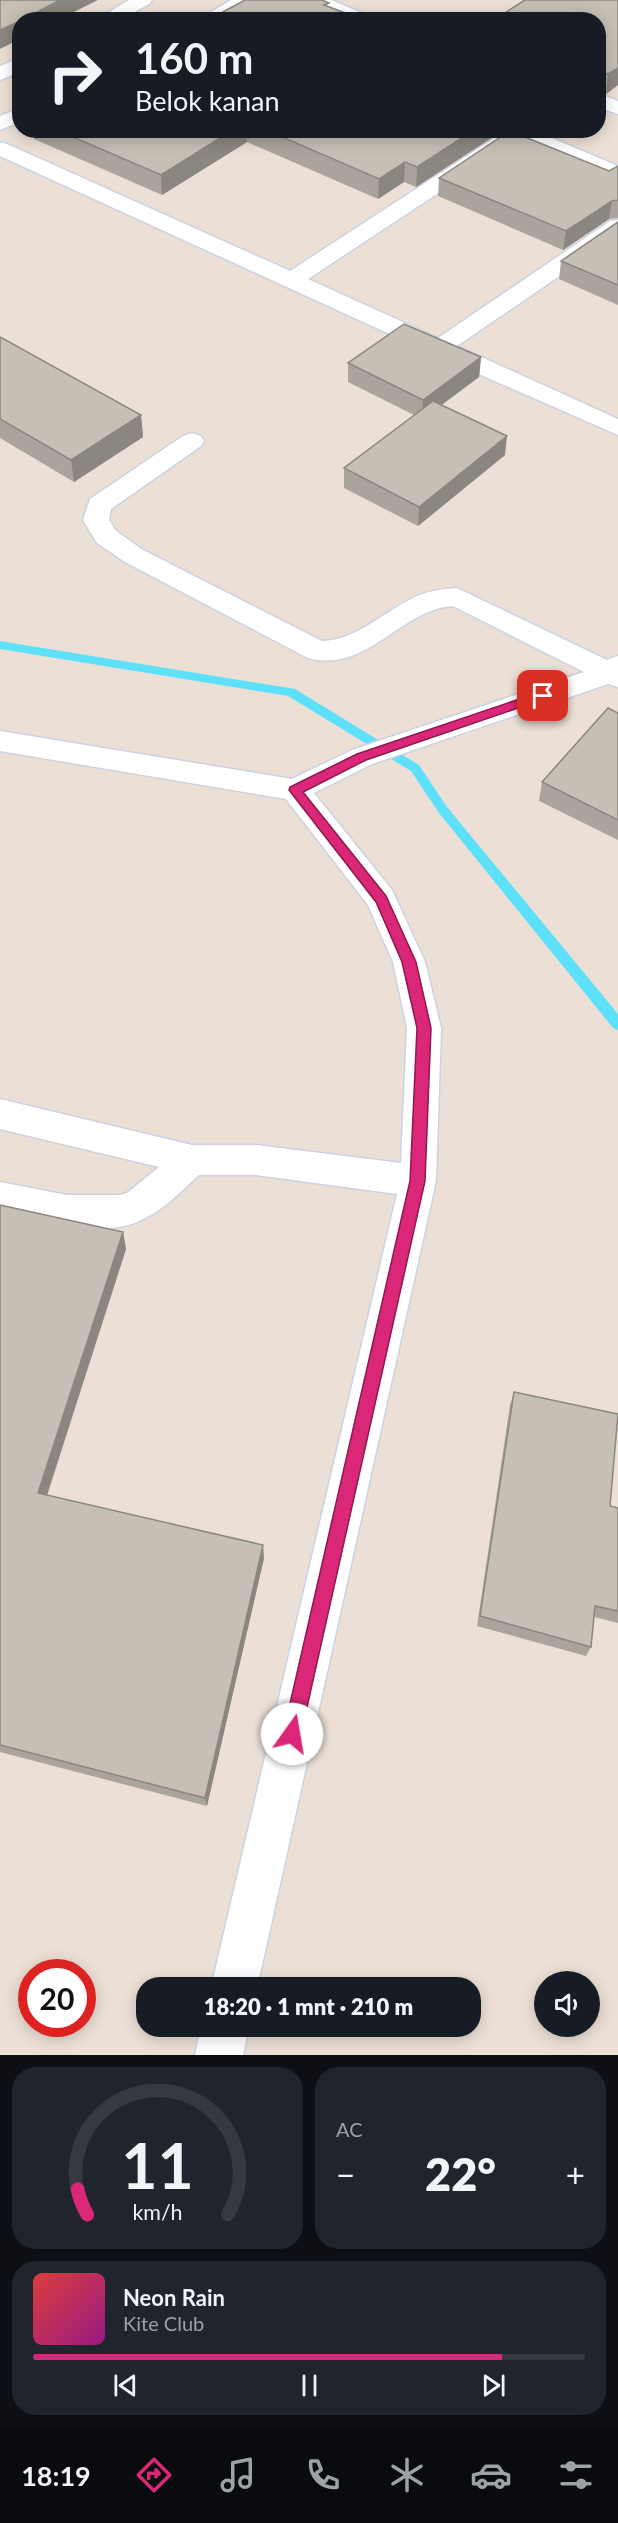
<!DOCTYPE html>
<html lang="id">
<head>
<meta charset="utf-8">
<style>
  :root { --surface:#171b24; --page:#20242c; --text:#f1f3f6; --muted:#9ea1a6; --line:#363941; --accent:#db2777 }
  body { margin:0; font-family:Lato,sans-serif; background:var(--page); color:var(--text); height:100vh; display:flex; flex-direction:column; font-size:22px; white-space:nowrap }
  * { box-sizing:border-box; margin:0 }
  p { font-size:20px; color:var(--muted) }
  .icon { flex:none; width:33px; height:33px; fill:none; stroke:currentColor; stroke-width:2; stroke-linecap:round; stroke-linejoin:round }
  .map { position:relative; height:2055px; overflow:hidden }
  .side { display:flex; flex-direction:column; gap:12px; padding:12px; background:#0d0f14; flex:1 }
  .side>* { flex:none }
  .hud { position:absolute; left:12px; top:12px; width:594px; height:126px; border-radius:24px; box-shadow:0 3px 15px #0003; background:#171b24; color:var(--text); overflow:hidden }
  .controls { position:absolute; left:534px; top:1971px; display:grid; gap:12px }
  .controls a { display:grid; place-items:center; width:66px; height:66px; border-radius:50%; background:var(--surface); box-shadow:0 3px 15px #0003; font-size:30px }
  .speed { position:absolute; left:18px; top:1959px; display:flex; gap:12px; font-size:30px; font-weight:700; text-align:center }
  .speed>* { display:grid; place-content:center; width:78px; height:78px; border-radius:50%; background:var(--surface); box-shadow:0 3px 15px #0003; line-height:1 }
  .speed .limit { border:9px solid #d22; background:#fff; color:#111 }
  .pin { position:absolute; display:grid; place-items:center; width:51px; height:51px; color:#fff; margin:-26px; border-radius:12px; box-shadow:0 3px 9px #0006 }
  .me { position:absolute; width:66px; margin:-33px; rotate:13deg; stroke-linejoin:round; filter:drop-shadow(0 0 4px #0008) }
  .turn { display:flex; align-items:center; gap:21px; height:126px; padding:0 24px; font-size:27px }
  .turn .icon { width:78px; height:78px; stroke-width:2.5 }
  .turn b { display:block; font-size:42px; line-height:51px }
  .big { font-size:45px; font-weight:800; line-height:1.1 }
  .side .tile { flex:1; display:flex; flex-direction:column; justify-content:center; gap:9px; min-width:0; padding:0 21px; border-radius:24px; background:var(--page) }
  .side .dial { align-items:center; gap:0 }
  .dial svg { height:156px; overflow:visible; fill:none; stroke:var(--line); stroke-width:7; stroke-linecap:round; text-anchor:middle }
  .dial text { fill:var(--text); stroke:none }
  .song { display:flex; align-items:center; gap:18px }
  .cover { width:72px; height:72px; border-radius:9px; background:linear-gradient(135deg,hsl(0 70% 55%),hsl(310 70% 35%)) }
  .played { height:6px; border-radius:3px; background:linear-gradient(90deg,var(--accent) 85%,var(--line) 85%) }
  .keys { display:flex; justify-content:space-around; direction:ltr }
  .heat { display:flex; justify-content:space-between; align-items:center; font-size:33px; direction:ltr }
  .side .tiles { flex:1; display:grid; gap:12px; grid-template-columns:1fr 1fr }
  .tile:last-child { grid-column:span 2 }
  .trip { position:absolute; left:136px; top:1977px; width:345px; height:60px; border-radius:24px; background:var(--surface); box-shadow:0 3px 15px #0003; font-weight:800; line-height:60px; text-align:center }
  .menu { display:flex; height:96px; justify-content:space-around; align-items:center; background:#090b0e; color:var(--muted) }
  .menu .icon { width:42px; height:42px }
  .menu .active { color:var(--accent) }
  .menu b { font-size:27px; color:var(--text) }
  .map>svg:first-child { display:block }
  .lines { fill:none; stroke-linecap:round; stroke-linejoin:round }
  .stream { fill:#5de0fa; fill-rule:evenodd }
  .minor-casing { stroke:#ccd2e2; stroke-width:3 }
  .minor { fill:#fff; fill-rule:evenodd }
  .wall { fill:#aaa49d }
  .shaded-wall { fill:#8b867f }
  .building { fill:#c6bfb6; stroke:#8b867f; stroke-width:1.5 }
  .route { fill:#db2777; stroke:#8e194d; stroke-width:1.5 }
</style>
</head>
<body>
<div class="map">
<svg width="618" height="2055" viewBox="0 0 618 2055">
  <rect width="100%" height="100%" fill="#ece0d6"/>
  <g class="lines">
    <path class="stream" d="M0,641L295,689L419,765L447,807L618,1014V1030L613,1028L439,813L411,771L288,696L0,649Z"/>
    <defs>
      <path id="minor" d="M129,0H152L149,4L120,20H96Z
        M231,0H254L251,4L222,20H198Z
        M307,0H331L369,16L371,20H345L310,4Z
        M20,58V72L0,80V66Z
        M598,93L618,101V114L598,107Z
        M20,108V122L0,130V116Z
        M518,132L554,139L618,166V180L540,148L511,145L308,279L438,338L610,221L618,220V236L457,346L618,419V435L431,353L0,156V142L7,144L290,271L499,135Z
        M192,433L201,436L204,441L201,446L111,509L109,520L116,531L143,550L322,641C356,640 381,614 411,599C426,591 441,589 457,588L607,660L618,656V687L608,684L372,764L314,793L392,890L425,962L441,1028L436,1181L257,1988H211L397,1194L256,1175H199C183,1189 168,1206 149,1216C106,1242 46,1223 0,1214V1182L67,1195H120L127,1193L159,1167L0,1129V1099L192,1145H256L401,1163L407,1028L393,962L368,905L286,799L0,751V731L292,779L352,750L584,672L453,606C401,609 367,674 308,658L125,562L97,543L83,520L90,499L183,436Z
        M201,2026H249L243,2055H195Z"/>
    </defs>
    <use href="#minor" class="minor-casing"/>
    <use href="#minor" class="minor"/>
  </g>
  <path class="wall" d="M618,0V85L606,94L598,92V20Z
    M33,130H553L546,135L527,131L526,138L609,171L618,166V218L609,219L563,250L438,196L439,178L510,131L499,133L416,187L404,182L378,199L247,142L162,195L34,139Z
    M618,222V305L559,279L561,261Z
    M0,337L141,415L143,437L74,482L0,438Z
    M481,357L479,377L442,405L505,455L418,526L344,488V468L414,415L348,382V363Z
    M618,713V840L539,801L542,782Z
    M0,1205L123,1232L126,1249L47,1496L264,1558L207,1806L0,1752Z
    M514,1392L610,1506L618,1508V1623L594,1617L591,1647L586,1656L477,1626L510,1405Z"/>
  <path class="shaded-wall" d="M60,0H98L58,20H22Z
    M20,21V39L0,49V30Z
    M618,68V85L606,94L608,74Z
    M233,130H246L247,142L162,195L161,175Z
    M474,130H514L499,133L416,187L417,167Z
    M527,130L525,149L520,135Z
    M546,130H553L546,135Z
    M405,162L404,182L378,199L379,179Z
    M612,201L609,219L563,250L566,231Z
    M481,357L479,377L422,419L423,400Z
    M141,415L143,437L74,482L71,460Z
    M507,436L505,455L418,526L419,507Z
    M123,1232L126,1249L43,1507L38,1493Z
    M263,1545L264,1558L207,1806L205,1798Z"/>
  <path class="building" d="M0,0H60L22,20H20V21L0,30Z
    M245,0H322L329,3L324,5L364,20H208Z
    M525,0H618V68L608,74L599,72L598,82V20H494Z
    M57,130H233L161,175Z
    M266,130H474L417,167L405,162L379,179Z
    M511,130H527L520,135L609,171L618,166V200L612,201L566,231L439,178Z
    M618,222V285L561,261Z
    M404,324L481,357L423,400L348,363Z
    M0,337L141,415L71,460L0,419Z
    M433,401L507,436L419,507L344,468Z
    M608,708L618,713V820L542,782Z
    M0,1205L123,1232L38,1493L263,1545L205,1798L0,1745Z
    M514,1392L618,1414L610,1506L618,1508V1611L595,1606L591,1647L480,1616Z"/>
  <path class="route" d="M543,691L549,696L547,698L366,760L303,792L386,896L416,962L431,1028L425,1181L301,1734L298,1740L292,1743L285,1740L283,1734L410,1181L417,1028L402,962L376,902L289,790L290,787L357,754Z"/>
</svg>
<div class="controls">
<a><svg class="icon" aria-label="sound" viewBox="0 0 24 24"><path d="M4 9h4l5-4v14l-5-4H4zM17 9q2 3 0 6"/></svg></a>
</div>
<div class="speed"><div class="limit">20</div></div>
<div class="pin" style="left:543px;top:696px;background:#d93025"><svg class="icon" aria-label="arrive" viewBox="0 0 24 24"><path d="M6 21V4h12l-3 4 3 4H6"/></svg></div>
<svg class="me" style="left:292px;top:1734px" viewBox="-20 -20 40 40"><circle r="19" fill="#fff"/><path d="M0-13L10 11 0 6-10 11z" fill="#db2777"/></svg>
<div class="trip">18:20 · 1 mnt · 210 m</div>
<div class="hud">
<div class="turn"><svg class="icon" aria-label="right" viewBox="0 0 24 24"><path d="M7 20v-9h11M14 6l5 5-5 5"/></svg><div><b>160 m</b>Belok kanan</div></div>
</div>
</div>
<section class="side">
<div class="tiles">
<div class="tile dial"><svg viewBox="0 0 100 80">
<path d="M14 69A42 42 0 1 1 86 69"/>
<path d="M14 69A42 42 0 0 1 9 56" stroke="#db2777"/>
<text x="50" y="56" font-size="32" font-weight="700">11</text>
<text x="50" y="72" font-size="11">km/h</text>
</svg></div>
<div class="tile"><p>AC</p>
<div class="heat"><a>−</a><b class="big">22°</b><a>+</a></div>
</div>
<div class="tile">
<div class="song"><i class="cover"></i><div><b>Neon Rain</b><p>Kite Club</p></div></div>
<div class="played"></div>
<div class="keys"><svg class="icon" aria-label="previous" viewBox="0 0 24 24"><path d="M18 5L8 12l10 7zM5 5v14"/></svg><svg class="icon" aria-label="pause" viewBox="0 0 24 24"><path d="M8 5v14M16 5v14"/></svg><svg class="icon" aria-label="next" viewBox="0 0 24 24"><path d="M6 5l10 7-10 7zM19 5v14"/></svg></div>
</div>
</div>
</section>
<nav class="menu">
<b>18:19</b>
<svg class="icon active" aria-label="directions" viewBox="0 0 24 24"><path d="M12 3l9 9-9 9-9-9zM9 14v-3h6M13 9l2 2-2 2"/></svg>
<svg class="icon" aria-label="music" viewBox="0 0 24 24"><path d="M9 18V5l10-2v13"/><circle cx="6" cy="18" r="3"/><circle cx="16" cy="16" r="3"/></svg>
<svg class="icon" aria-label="phone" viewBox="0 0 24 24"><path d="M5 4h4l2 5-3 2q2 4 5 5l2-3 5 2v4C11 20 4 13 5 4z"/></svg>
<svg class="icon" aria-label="climate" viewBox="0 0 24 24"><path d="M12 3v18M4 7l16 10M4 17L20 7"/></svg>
<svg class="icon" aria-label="car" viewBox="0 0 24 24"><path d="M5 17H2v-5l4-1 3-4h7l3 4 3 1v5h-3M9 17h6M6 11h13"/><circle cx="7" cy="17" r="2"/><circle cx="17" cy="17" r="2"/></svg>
<svg class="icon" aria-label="filters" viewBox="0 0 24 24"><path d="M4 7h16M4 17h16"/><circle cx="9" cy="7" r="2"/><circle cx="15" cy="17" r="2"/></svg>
</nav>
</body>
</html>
